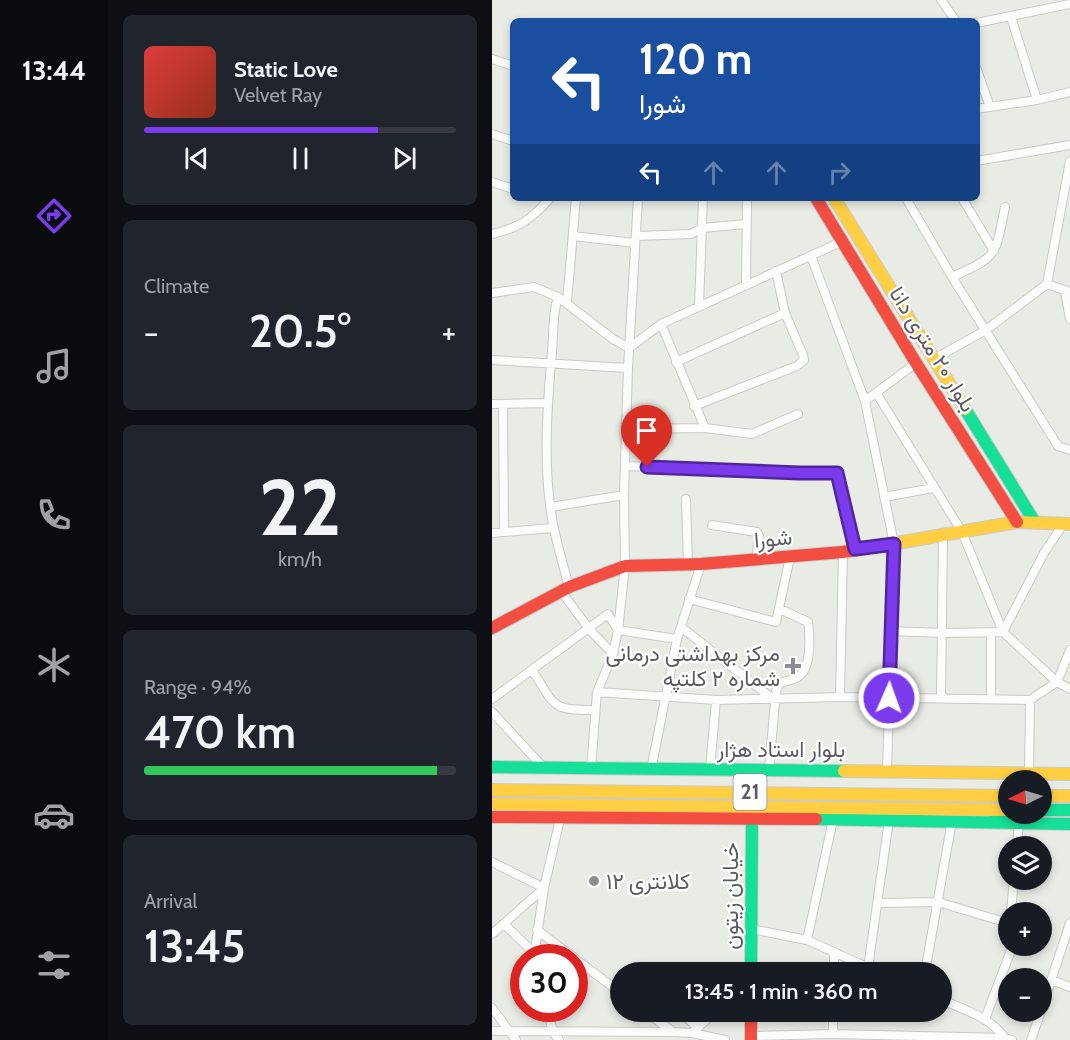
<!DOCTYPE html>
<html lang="en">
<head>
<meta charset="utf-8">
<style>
  :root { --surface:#171b24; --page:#20242c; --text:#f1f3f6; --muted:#9ea1a6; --line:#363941; --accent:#7c3aed }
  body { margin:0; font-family:Cabin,Vazirmatn,sans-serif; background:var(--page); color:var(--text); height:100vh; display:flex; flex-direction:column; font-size:22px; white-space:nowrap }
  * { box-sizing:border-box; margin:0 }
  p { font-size:20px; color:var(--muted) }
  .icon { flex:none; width:33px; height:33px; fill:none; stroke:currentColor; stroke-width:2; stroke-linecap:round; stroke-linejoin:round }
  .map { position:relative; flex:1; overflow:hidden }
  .drawer { display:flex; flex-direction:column; gap:15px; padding:15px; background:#0d0f14; width:384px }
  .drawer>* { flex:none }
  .hud { position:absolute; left:18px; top:18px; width:470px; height:183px; border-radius:9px; box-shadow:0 3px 9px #0003; background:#1a4fa0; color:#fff; overflow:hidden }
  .needle { width:39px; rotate:265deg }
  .fabs { position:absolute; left:506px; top:770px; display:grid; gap:12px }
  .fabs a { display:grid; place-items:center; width:54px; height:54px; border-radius:50%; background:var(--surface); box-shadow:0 3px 9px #0003; font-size:30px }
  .speed { position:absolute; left:18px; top:944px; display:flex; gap:12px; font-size:30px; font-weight:700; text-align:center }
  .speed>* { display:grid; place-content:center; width:78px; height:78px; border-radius:50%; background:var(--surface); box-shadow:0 3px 9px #0003; line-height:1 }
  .speed .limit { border:9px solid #d22; background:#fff; color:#111 }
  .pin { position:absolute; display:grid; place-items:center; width:51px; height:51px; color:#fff; margin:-62px -26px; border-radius:50% 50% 50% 0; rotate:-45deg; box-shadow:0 0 6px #0007 }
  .pin .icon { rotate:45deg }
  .me { position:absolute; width:66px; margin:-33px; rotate:2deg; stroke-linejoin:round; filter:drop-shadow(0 0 4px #0008) }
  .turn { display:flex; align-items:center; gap:21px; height:126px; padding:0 30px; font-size:27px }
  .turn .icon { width:78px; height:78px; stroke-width:2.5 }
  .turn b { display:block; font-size:42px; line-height:51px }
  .lanes { display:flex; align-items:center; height:57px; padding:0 30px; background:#0003; justify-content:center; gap:30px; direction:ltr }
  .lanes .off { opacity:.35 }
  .big { font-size:45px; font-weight:600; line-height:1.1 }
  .drawer .tile { flex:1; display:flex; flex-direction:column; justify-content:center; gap:9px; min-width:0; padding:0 21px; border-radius:9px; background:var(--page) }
  .drawer .dial { align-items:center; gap:0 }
  .dial b { font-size:78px; line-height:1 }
  .song { display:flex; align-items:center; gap:18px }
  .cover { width:72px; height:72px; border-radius:9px; background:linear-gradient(135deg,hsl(0 70% 55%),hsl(10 70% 35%)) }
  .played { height:6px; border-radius:3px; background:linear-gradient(90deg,var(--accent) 75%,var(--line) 75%) }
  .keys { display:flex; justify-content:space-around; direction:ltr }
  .heat { display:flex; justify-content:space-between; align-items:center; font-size:33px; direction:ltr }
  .charge { height:9px; border-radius:4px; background:linear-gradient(90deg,#34c759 94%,var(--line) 0) }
  .trip { position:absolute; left:118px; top:962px; width:342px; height:60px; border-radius:30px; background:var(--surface); box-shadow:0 3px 9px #0003; font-weight:600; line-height:60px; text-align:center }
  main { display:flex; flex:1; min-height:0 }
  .menu { display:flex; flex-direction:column; width:108px; justify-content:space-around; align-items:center; background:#090b0e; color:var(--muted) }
  .menu .icon { width:42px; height:42px }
  .menu .on { color:var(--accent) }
  .menu b { font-size:27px; color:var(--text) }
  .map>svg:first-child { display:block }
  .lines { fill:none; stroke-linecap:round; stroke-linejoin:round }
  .street-casing { stroke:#c9cac9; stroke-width:10 }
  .fast-casing { stroke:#cacacb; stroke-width:14 }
  .slow-casing { stroke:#cacacb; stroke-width:14 }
  .jam-casing { stroke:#cacacb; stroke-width:14 }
  .street { stroke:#fcfcfb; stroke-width:8 }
  .fast { stroke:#16e098; stroke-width:12 }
  .slow { stroke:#ffcf43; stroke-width:12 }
  .jam { stroke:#f24e42; stroke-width:12 }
  .route-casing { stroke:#51269a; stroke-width:15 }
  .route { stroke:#7c3aed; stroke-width:10 }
  .poi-dot { fill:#8e8d92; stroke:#fff; stroke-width:2 }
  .labels { text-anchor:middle; stroke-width:4.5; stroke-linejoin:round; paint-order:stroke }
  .shield { fill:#fff; stroke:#8e8c93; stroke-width:1.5 }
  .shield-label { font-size:21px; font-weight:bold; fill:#5d5a65 }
  .street-label { font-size:22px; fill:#5d5a65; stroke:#fff }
  .poi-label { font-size:22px; fill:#5d5a65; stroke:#fff; text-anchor:end }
</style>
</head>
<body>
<main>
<nav class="menu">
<b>13:44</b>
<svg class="icon on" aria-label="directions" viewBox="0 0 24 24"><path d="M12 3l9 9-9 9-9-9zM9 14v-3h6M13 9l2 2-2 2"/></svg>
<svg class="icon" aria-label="music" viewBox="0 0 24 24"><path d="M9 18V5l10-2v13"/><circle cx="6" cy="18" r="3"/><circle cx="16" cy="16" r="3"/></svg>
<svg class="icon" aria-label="phone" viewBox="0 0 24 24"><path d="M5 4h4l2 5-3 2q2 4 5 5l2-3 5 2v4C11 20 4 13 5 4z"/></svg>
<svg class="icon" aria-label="climate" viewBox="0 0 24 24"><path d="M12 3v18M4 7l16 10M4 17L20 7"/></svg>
<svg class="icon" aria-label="car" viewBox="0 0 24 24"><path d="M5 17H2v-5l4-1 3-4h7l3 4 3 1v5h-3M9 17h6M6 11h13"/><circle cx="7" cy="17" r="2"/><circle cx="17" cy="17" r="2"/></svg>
<svg class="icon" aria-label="filters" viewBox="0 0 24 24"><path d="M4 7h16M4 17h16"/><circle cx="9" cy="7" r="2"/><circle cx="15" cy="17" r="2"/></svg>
</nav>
<section class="drawer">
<div class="tile">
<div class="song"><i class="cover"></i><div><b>Static Love</b><p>Velvet Ray</p></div></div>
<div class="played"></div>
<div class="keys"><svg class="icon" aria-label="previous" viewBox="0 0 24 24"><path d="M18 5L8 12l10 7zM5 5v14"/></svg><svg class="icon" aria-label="pause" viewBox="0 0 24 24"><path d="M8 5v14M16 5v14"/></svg><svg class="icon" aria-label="next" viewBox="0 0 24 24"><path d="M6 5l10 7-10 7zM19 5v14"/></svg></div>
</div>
<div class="tile"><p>Climate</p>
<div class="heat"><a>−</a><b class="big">20.5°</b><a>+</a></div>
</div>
<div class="tile dial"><b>22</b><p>km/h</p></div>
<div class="tile"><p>Range · 94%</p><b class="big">470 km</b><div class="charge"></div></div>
<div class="tile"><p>Arrival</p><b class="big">13:45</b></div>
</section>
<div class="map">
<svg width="578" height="1040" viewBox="0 0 578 1040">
  <rect width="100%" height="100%" fill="#e9ece5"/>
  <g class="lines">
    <defs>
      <path id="street" d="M449,0L464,21
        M519,17L545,100
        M484,23L578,4
        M0,59L21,66
        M484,67L498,107
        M484,109L545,100L578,92
        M0,134L21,141
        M484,161L578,145
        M0,182L21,189
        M414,198L460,277L566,446L578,450
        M470,198L502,251
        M0,234C27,228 40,219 58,198
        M81,236L143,243
        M144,236L199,234L210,228L254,224
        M319,256L373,401L402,544L395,771
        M460,277C506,256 503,257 513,207
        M555,284L578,161
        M254,285L255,198
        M573,291L578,319
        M0,293L42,287L66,297
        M75,302L84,198
        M207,306L211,198
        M169,324L213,428
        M442,359L494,330L555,284L578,292
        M0,360L136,368
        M184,362L293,313
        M385,394L470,532L511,632L565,682L578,689
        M373,401L424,363
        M0,404L55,403
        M11,404L12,531
        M202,406L305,366L312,360L311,355L293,313L284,271
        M134,429L213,428L260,434L306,414
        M133,466L307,473H345L363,550
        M392,497L441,488
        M194,499L196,565
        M59,507L132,495
        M220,525L265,532L267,536L264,561
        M0,533L61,528
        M77,587C72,568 66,548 62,529C50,471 55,409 60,351C62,332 60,315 66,297L121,339L137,348L169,324L351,241
        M69,591L97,629L121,654
        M197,599L284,622L298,557
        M189,627L282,700
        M399,631L451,633L511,632L552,553L572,523
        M40,670C64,706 57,710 102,710
        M565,682L578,650
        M105,692L224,700L348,697L538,700L565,682
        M348,697L351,552
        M449,697L451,536
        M499,698V633
        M0,699L116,614L126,630L185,639
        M0,712L50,766
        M99,769L105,692L121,654L126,630L133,566L132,495L136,368L146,198
        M159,770L185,639L209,564
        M218,770L224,700
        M277,770L284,691C288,678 296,683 306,677C320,668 318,636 316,622L288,609
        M537,773L538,700
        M525,846L527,822
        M0,862L52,888L0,934
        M386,903L446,902L516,923
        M519,912L522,879
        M12,924L42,953
        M259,929L315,940L386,972
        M45,930L81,957
        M315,940L341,820
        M42,957L52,888L68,819
        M82,958L129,993
        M376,968L397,820
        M204,969L208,972
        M342,972V953
        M433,972L460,821
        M560,980L578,987
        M450,1000C473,1010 498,1017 513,1038L520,1040
        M0,1008L24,1040
        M55,1008L61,1032L67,1040
        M153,1011L181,1032
        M188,1011L206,1028
        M549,1011L578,923
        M493,1019L521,945
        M0,1031L181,1032L200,1033L233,1040
        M200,1033L224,1011
        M341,1034V1011
        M259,1036L341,1034L513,1038L512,1040
        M539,1040L549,1011"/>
      <path id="fast" d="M473,409L542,521
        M0,767L352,771
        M549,810H578
        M324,819L578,824
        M498,822L536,813
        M259,972L260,820"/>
      <path id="slow" d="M342,198L473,409
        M382,547L525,522L578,524
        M352,771L578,774
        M0,790L516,796
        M549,796H578
        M0,804L516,810"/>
      <path id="jam" d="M324,198L424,363L525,522
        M0,628L77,587L133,566L209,564L351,552L382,547
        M0,817L324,819
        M259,1011V1040"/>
    </defs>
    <use href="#street" class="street-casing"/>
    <use href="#fast" class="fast-casing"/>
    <use href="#slow" class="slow-casing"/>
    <use href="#jam" class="jam-casing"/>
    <use href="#street" class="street"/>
    <use href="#fast" class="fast"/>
    <use href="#slow" class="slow"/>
    <use href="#jam" class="jam"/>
  </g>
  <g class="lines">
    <defs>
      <path id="route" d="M155,467L307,473H345L363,549L402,544L397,698"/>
    </defs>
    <use href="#route" class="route-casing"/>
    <use href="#route" class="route"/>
  </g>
  <g class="poi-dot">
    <path d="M298 657h6v6h6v6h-6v6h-6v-6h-6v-6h6z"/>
    <circle cx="102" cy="881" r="6"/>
  </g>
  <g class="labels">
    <rect class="shield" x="241.5" y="774" width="33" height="36" rx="4.5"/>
    <g class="shield-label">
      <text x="258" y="799">21</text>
    </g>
    <g class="street-label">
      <text transform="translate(441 349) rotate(58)" y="8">بلوار ۲۰ متری دانا</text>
      <text transform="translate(281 538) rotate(-5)" y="8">شورا</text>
      <text x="289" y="757">بلوار استاد هژار</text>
      <text transform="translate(238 896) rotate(-90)" y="8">خیابان زیتون</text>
    </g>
    <g class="poi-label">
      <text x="288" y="661">مرکز بهداشتی درمانی<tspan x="288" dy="25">شماره ۲ کلتپه</tspan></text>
      <text x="114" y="889" text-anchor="start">کلانتری ۱۲</text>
    </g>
  </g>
</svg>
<div class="fabs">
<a><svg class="needle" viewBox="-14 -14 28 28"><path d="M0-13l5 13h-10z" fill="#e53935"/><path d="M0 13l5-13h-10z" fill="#9ea1a6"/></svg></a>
<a><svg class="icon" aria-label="layers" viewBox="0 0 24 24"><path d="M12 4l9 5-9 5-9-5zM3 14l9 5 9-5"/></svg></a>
<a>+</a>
<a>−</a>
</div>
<div class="speed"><div class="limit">30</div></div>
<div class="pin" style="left:155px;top:467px;background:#d93025"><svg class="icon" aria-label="arrive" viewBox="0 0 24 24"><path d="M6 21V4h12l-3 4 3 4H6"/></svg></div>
<svg class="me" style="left:397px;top:698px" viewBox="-20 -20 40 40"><circle r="17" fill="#7c3aed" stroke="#fff" stroke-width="3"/><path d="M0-11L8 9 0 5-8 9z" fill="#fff"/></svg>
<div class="trip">13:45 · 1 min · 360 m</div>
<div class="hud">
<div class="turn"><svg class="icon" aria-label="left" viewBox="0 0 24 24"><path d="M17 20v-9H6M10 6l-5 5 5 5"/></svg><div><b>120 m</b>شورا</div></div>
<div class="lanes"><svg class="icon" aria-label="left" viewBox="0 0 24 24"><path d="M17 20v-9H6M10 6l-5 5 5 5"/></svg><svg class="icon off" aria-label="ahead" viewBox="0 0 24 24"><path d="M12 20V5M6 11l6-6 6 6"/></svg><svg class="icon off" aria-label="ahead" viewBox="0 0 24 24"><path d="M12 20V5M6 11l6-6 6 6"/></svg><svg class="icon off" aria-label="right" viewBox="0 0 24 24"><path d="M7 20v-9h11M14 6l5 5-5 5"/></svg></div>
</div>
</div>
</main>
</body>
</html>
